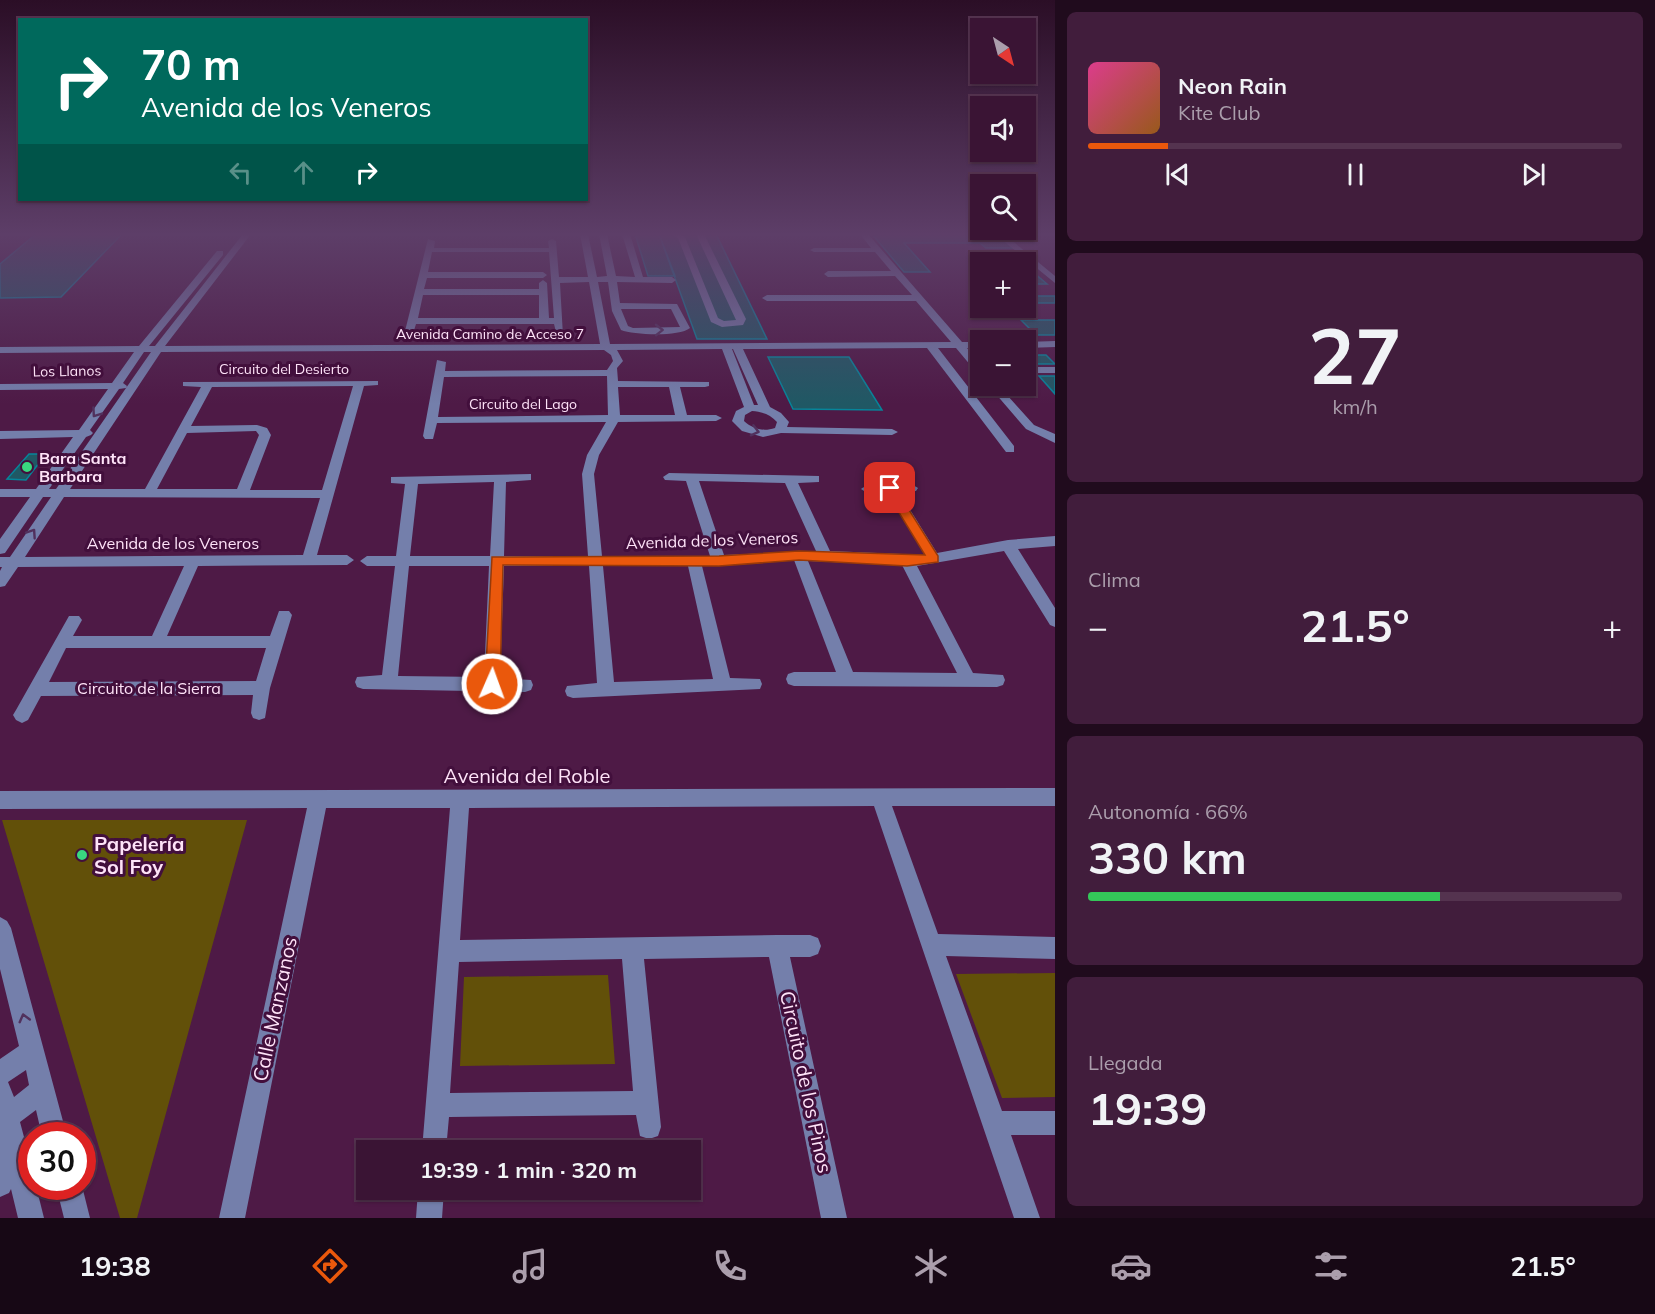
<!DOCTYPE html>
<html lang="es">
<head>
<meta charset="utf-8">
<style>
  :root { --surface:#3a1434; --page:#411d3c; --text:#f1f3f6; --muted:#ab9eac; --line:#54334f; --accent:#ea580c }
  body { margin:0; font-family:Mulish,sans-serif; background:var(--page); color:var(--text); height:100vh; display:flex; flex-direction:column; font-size:22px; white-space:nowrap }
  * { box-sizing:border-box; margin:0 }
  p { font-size:20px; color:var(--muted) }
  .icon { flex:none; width:33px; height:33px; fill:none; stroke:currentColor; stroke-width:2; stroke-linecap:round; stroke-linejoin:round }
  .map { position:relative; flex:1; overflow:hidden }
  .side { display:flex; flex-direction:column; gap:12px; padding:12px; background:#200b1d; width:600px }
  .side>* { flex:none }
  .hud { position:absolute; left:18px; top:18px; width:570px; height:183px; border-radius:0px; box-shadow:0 2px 4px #0004,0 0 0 2px var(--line); background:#00695c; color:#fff; overflow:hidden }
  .needle { width:39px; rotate:144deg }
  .fabs { position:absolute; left:970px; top:18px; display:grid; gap:12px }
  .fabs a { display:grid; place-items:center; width:66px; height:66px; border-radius:0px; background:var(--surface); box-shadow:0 2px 4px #0004,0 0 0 2px var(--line); font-size:30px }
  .speed { position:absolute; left:18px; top:1122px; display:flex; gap:12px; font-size:30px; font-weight:700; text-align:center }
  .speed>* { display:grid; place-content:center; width:78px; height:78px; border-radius:50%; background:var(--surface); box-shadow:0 2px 4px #0004,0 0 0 2px var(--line); line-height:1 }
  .speed .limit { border:9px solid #d22; background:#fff; color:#111 }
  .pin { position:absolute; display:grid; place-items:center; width:51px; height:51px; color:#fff; margin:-26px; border-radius:12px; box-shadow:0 3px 9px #0006 }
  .me { position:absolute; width:66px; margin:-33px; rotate:2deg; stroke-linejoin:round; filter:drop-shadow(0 0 4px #0008) }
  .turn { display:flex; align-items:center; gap:21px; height:126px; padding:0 24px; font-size:27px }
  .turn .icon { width:78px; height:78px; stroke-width:2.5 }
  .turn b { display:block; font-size:42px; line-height:51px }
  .lanes { display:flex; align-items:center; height:57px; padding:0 24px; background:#0003; justify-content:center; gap:30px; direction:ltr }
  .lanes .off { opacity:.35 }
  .big { font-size:45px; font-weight:700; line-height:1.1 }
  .side .card { flex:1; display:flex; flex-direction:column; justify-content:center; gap:9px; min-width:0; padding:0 21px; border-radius:9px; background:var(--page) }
  .side .dial { align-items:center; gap:0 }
  .dial b { font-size:78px; line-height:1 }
  .song { display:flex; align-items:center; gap:18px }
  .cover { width:72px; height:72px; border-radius:9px; background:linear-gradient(135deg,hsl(330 70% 55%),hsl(30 70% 35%)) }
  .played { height:6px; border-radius:3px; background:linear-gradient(90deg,var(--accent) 15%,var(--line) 15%) }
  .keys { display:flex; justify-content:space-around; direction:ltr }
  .heat { display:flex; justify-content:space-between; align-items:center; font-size:33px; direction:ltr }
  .charge { height:9px; border-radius:4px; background:linear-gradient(90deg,#34c759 66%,var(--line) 0) }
  .trip { position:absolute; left:356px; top:1140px; width:345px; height:60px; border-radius:0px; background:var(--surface); box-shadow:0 2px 4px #0004,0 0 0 2px var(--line); font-weight:700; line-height:60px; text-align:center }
  .menu { display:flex; height:96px; justify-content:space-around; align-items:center; background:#170815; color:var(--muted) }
  .menu .icon { width:42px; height:42px }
  .menu .current { color:var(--accent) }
  .menu b { font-size:27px; color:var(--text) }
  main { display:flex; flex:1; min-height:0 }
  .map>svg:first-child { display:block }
  .green { fill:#625009 }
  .building { fill:#205864; stroke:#06859a; stroke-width:1.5 }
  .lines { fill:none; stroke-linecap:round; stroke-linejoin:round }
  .minor { fill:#747fab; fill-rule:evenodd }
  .oneway { stroke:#51315d }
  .route { fill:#ea580c; stroke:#983908; stroke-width:1.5 }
  .poi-dot { fill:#39d87f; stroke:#420f3c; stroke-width:2 }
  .labels { text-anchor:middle; stroke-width:6; stroke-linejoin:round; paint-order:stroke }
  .far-street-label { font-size:14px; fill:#fee3f8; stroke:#420f3c }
  .poi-label { font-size:16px; font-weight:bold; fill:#fee3f8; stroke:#420f3c; text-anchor:start }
  .street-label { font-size:16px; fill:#fee3f8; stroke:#420f3c }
  .near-street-label { font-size:20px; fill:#fee3f8; stroke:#420f3c }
  .near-poi-label { font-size:20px; font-weight:bold; fill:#fee3f8; stroke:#420f3c; text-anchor:start }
</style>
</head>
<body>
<main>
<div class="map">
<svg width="1055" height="1218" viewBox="0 0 1055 1218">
  <rect width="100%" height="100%" fill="#4e1a46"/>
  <path class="green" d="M2,820H247L137,1218H120Z
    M1055,973V1097L1002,1098L956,974Z
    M608,975L615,1064L460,1066L464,977Z"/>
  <path class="building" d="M36,234H122L61,297L0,298V264Z
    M635,234H659L675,276H648Z
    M659,234H716L767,339H697Z
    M872,234H996L1013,248H986L980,243H904L930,272H904Z
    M1026,273H1034L1047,284H1026Z
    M1026,296H1055V303H1026Z
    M1021,320H1055V335H1036Z
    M1026,355H1046L1055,364H1026Z
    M768,357H849L882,410L793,409Z
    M1039,376H1055V394Z
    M29,454H46L26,480L7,479Z"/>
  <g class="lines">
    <path class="minor" d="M243,234H251L165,346L600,344L589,282L560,283L563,336H557L554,324H416L412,337L404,335L428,239L435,241L434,248H549L548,241L552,239L556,241L559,277H588L580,234H588L597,277L607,276L599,234H607L616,276L635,277L622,234H630L643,277H672L676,280L672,283L617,282L620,303L677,304L690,328C679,337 634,335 621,330L612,311L608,282H598L610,344L951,342L916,301H767L762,298L767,295H912L895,276L828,277L824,274L828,271H891L875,252H814L810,250L814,248H871L860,234H868L962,342H981V348H967L981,365V374L977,373L956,348H938L1014,446V452H1006L927,348L743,349L770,407L781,413L789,422L787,427L892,429L898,432L892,435L781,433L763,437L742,431L732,421L736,411L744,407L722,349L617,350L623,361L617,368L618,381L709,382V386L705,387H680L687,415H716L722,418L716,421L618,422L599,455L594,474L602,556H710L686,481L665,480L663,477L669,473L819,476V482L798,483L830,551L925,555L887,493H867L861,489C867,482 912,481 918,488L916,491L899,492L937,553L1008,540L1055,536V546L1018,549L1055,608V627L1050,625L1004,551L917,566L973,673L1003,675L1005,680L1003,685L997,687L794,686L788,684L786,679L788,674L794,672H836L794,560L702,566L730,678L760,679L762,684L760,689L573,698L567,696L565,691L567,686L597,683L589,566H504L500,678L531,680L533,685L531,690L525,692L363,689L357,687L355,682L357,677L382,675L395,566H367L360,561L367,556H396L405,484L391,483V477L531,474V480L506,482L504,556H588L582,474L587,455L606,422L437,423L433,439H425L423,436L437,360L446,362L445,371L607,370L613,361L611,355L604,350L161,352L70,489H145L201,387L183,386V382L378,381V385L364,386L317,555H347L354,560L347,565L198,566L167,636H270L279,611H289L292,615L270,688L265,718L259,720L253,718L251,713L253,695L41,696L28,720L22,723L16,720L13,715L16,710L69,616H79L82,620L73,636H152L184,566L18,567L5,586L0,587V571L2,567H0V557H10L51,497H43L5,553L0,554V539L30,497H0V489H36L73,437L0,439V431L79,430L108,389L0,390V384L112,383L134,352L0,353V347L139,346L217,251H223V255L149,346H155ZM432,252H549L554,318H549L547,283L543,280L539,283V289H424L427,278H543L547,275L543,272H428ZM423,295H539V318H418ZM621,309H671L680,327L633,328L628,326ZM732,349H733L758,405H754ZM144,352H151L56,489H49L86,437L91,435L93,433L90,430L119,389L126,388L127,386L123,383ZM607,376L608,415L438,417L444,377ZM353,386L322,490H250L271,435L267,428L257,425L191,426L212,387ZM618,387H669L675,415H620ZM752,411C762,412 770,414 777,422L775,428C763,432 753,429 744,421L745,415ZM256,431L259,435L237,489H157L187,433ZM699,481L785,483L816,551L724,555ZM494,482L490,556H410L418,484ZM64,497L320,498L303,555L25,557ZM808,561L902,565L957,673L853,672ZM409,566H489L484,677L398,676ZM603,566H688L713,679L614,682ZM66,648H266L256,681L49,682Z
      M670,234H680L685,237L718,318L724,321L736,320L696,234H704L746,319L743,325L722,327L711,322L678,238Z
      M995,234H1004L1055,276V283Z
      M1055,341V347L1026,348V342Z
      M1026,367H1055V373H1026Z
      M989,386H999L1034,425L1055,434V443L1026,429Z
      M1055,788V806H892L938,934L1055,937V959L946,956L1002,1111H1055V1135H1011L1040,1218H1014L874,806L469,808L460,940L777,935H810L818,938L821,946L818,954L810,957H790L847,1218H821L769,957L644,959L661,1127L658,1136L649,1139L640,1136L636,1115L449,1117L446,1150H422L450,808H326L245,1218H219L307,808L0,809V791ZM622,959L633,1091L450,1093L459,962Z
      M0,917L7,921L11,928L67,1136H42L36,1110L20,1122L32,1167V1186H36L44,1218H18L11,1189L9,1193L0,1197V1059L19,1046L0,969ZM26,1070L29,1085L14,1097L8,1082Z
      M56,1186H82L90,1218H64Z
      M418,1190H444L442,1218H416Z"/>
  </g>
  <defs><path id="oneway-chevron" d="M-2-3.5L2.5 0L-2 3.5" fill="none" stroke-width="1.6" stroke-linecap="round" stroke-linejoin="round" transform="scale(1.5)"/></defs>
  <g class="oneway">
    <use href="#oneway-chevron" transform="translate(659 330) rotate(-1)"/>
    <use href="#oneway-chevron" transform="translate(96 413) rotate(125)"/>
    <use href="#oneway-chevron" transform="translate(755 431) rotate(14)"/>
    <use href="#oneway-chevron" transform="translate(32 533) rotate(-56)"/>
    <use href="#oneway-chevron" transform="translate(24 1018) rotate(-105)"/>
  </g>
  <linearGradient id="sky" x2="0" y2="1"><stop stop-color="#2b0e26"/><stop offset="0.58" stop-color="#5d3e68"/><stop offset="1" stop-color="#5d3e68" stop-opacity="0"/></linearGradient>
  <rect width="1055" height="404" fill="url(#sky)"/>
  <path class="route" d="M890,485L894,486L938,556V562L907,566L799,560L719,566L503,565L500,684L497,689H487L485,684L492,557L719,556L799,551L925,555L884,488Z"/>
  <g class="poi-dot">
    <circle cx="27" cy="467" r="6"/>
    <circle cx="82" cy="855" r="6"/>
  </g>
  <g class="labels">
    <g class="far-street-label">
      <text x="490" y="339">Avenida Camino de Acceso 7</text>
      <text x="284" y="374">Circuito del Desierto</text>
      <text transform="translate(67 371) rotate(-1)" y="5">Los Llanos</text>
      <text x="523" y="409">Circuito del Lago</text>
    </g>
    <g class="poi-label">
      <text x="39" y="464">Bara Santa<tspan x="39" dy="18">Barbara</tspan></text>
    </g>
    <g class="street-label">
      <text transform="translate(712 540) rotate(-2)" y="6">Avenida de los Veneros</text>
      <text x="173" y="549">Avenida de los Veneros</text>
      <text x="149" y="694">Circuito de la Sierra</text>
    </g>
    <g class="near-street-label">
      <text x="527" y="783">Avenida del Roble</text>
      <text transform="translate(275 1009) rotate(-78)" y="7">Calle Manzanos</text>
      <text transform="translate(806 1082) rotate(78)" y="7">Circuito de los Pinos</text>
    </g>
    <g class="near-poi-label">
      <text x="94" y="851">Papelería<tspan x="94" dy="23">Sol Foy</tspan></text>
    </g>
  </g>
</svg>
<div class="fabs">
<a><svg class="needle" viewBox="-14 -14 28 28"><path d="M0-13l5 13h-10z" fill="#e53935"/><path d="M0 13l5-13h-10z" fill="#ab9eac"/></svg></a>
<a><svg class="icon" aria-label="sound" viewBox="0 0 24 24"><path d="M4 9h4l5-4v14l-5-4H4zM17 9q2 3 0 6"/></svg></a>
<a><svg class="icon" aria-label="search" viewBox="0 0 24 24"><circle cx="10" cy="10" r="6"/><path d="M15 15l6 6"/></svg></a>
<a>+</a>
<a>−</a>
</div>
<div class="speed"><div class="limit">30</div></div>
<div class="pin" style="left:890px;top:488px;background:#d93025"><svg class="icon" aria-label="arrive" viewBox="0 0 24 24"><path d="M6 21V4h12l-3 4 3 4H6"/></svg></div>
<svg class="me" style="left:492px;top:684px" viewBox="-20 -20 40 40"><circle r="17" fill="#ea580c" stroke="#fff" stroke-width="3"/><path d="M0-11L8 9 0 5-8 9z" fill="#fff"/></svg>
<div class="trip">19:39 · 1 min · 320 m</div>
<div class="hud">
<div class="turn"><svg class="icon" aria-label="right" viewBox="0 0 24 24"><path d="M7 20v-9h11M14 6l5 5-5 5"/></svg><div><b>70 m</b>Avenida de los Veneros</div></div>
<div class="lanes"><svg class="icon off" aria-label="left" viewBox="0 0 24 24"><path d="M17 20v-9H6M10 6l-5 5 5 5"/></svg><svg class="icon off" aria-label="ahead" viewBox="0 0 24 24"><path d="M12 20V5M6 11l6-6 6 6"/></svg><svg class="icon" aria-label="right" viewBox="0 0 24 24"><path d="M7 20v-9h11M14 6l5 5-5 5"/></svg></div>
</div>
</div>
<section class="side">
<div class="card">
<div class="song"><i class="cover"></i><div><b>Neon Rain</b><p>Kite Club</p></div></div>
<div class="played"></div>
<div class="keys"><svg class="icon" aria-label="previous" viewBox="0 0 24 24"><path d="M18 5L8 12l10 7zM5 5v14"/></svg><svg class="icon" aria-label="pause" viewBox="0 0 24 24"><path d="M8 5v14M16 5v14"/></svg><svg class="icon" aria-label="next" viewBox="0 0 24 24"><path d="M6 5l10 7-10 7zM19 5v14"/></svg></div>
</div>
<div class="card dial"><b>27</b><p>km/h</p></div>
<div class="card"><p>Clima</p>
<div class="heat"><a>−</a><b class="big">21.5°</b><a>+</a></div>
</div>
<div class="card"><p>Autonomía · 66%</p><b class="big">330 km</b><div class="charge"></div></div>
<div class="card"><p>Llegada</p><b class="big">19:39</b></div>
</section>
</main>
<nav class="menu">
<b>19:38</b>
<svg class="icon current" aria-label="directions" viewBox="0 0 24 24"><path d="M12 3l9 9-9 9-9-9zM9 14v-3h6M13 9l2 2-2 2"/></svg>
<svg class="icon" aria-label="music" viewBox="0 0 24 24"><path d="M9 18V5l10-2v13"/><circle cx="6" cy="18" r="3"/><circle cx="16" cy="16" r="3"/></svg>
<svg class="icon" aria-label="phone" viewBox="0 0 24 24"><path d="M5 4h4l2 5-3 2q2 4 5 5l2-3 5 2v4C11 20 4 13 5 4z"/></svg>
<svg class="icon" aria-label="climate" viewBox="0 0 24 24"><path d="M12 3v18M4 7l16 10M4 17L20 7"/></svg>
<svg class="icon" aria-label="car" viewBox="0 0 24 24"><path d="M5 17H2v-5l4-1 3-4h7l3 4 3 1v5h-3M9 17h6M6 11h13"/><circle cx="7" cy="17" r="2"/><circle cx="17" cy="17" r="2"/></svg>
<svg class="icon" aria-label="filters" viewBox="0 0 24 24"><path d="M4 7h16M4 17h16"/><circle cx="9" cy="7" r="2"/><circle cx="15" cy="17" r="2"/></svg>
<b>21.5°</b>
</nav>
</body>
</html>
